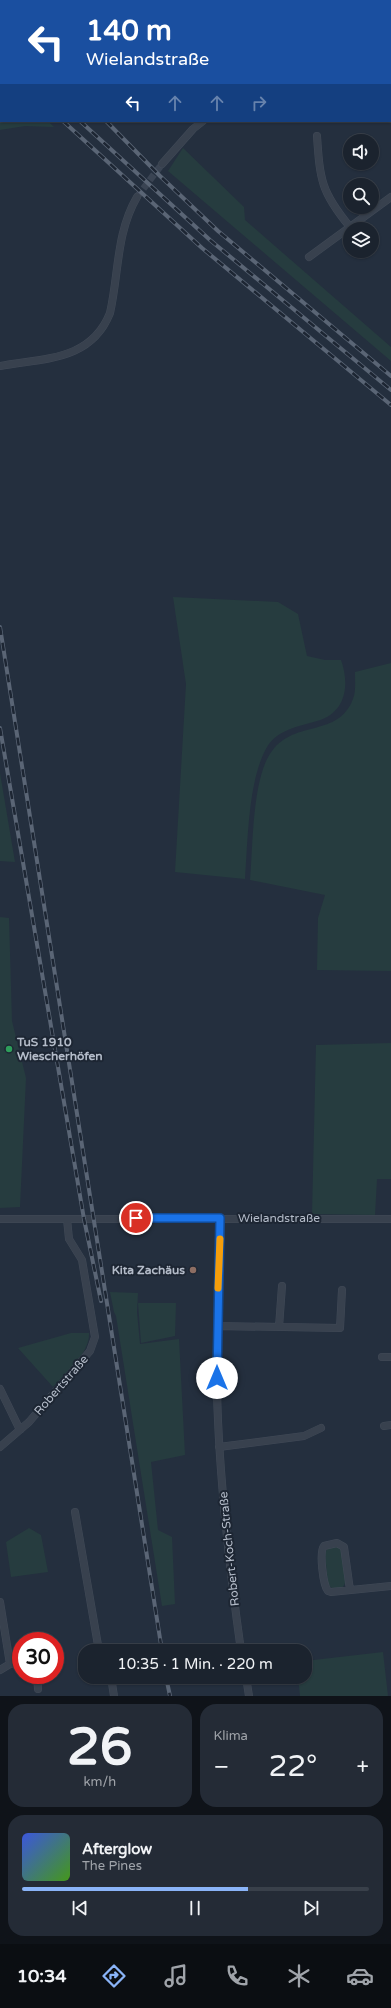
<!DOCTYPE html>
<html lang="de">
<head>
<meta charset="utf-8">
<style>
  :root { --surface:#1b232e; --page:#242b36; --text:#f1f3f6; --muted:#a0a4aa; --line:#39404a; --accent:#8ab4f8 }
  body { margin:0; font-family:"Varela Round",sans-serif; background:var(--page); color:var(--text); height:100vh; display:flex; flex-direction:column; font-size:15px; white-space:nowrap }
  * { box-sizing:border-box; margin:0 }
  p { font-size:13px; color:var(--muted) }
  .icon { flex:none; width:22px; height:22px; fill:none; stroke:currentColor; stroke-width:2; stroke-linecap:round; stroke-linejoin:round }
  .map { position:relative; height:1696px; overflow:hidden }
  .sheet { display:flex; flex-direction:column; gap:8px; padding:8px; background:#0f1319; flex:1 }
  .sheet>* { flex:none }
  .top-card { position:absolute; left:0px; top:0px; width:391px; height:122px; box-shadow:0 1px 3px #0004,0 0 0 1px var(--line); background:#1a4fa0; color:#fff; overflow:hidden }
  .buttons { position:absolute; left:343px; top:134px; display:grid; gap:8px }
  .buttons a { display:grid; place-items:center; width:36px; height:36px; border-radius:50%; background:var(--surface); box-shadow:0 1px 3px #0004,0 0 0 1px var(--line); font-size:20px }
  .speed { position:absolute; left:12px; top:1632px; display:flex; gap:8px; font-size:20px; font-weight:700; text-align:center }
  .speed>* { display:grid; place-content:center; width:52px; height:52px; border-radius:50%; background:var(--surface); box-shadow:0 1px 3px #0004,0 0 0 1px var(--line); line-height:1 }
  .speed .limit { border:6px solid #d22; background:#fff; color:#111 }
  .pin { position:absolute; display:grid; place-items:center; width:34px; height:34px; color:#fff; margin:-17px; border:2px solid #fff; border-radius:50%; box-shadow:0 1px 4px #0007 }
  .me { position:absolute; width:44px; margin:-22px; rotate:0deg; stroke-linejoin:round; filter:drop-shadow(0 0 3px #0008) }
  .turn { display:flex; align-items:center; gap:14px; height:84px; padding:0 20px; font-size:18px }
  .turn .icon { width:52px; height:52px; stroke-width:2.5 }
  .turn b { display:block; font-size:28px; line-height:34px }
  .lanes { display:flex; align-items:center; height:38px; padding:0 20px; background:#0003; justify-content:center; gap:20px; direction:ltr }
  .lanes .off { opacity:.35 }
  .big { font-size:30px; font-weight:600; line-height:1.1 }
  .sheet .card { flex:1; display:flex; flex-direction:column; justify-content:center; gap:6px; min-width:0; padding:0 14px; border-radius:16px; background:var(--page) }
  .sheet .dial { align-items:center; gap:0 }
  .dial b { font-size:52px; line-height:1 }
  .song { display:flex; align-items:center; gap:12px }
  .cover { width:48px; height:48px; border-radius:6px; background:linear-gradient(135deg,hsl(230 70% 55%),hsl(100 70% 35%)) }
  .played { height:4px; border-radius:2px; background:linear-gradient(90deg,var(--accent) 65%,var(--line) 65%) }
  .keys { display:flex; justify-content:space-around; direction:ltr }
  .heat { display:flex; justify-content:space-between; align-items:center; font-size:22px; direction:ltr }
  .sheet .tiles { flex:1; display:grid; gap:8px; grid-template-columns:1fr 1fr }
  .card:last-child { grid-column:span 2 }
  .trip { position:absolute; left:78px; top:1644px; width:234px; height:40px; border-radius:16px; background:var(--surface); box-shadow:0 1px 3px #0004,0 0 0 1px var(--line); font-weight:600; line-height:40px; text-align:center }
  .tabs { display:flex; height:64px; justify-content:space-around; align-items:center; background:#0b0e12; color:var(--muted) }
  .tabs .icon { width:28px; height:28px }
  .tabs .selected { color:var(--accent) }
  .tabs b { font-size:18px; color:var(--text) }
  .map>svg:first-child { display:block }
  .green { fill:#263c3f }
  .lines { fill:none; stroke-linecap:round; stroke-linejoin:round }
  .minor-tunnel { stroke:#3a4453; stroke-width:7; stroke-dasharray:7 3.5; stroke-linecap:butt }
  .minor-casing { stroke:#414a57; stroke-width:8 }
  .minor { stroke:#38414e; stroke-width:7 }
  .rail-casing { stroke:#5a6575; stroke-width:4 }
  .rail { stroke:#1d2633; stroke-width:2.5; stroke-dasharray:8; stroke-linecap:butt }
  .route-casing { stroke:#114b97; stroke-width:10 }
  .route { stroke:#1a73e8; stroke-width:7 }
  .slow { stroke:#f59e0b; stroke-width:7 }
  .leisure-dot { fill:#2e9e5b; stroke:#1d2633; stroke-width:1.5 }
  .education-dot { fill:#8d6e63; stroke:#1d2633; stroke-width:1.5 }
  .labels { text-anchor:middle; stroke-width:4; stroke-linejoin:round; paint-order:stroke }
  .poi-label { font-size:12px; font-weight:bold; fill:#b4bcc9; stroke:#1d2633; text-anchor:start }
  .street-label { font-size:12px; fill:#b4bcc9; stroke:#1d2633 }
</style>
</head>
<body>
<div class="map">
<svg width="391" height="1696" viewBox="0 0 391 1696">
  <rect width="100%" height="100%" fill="#242f3e"/>
  <path class="green" d="M0,74L1,121H48L54,127L25,126L0,130Z
    M183,148L244,207L245,220L391,347V361L168,171Z
    M173,597L278,602L298,614L307,656L325,660H341C350,685 346,713 317,721C298,727 278,729 267,747C248,780 248,840 245,879L175,872L186,684Z
    M391,663V971L317,970L318,918L325,895L250,880C253,846 252,777 272,751C296,719 338,738 353,699C356,692 355,680 355,672Z
    M0,773L15,862L0,861Z
    M0,917L9,918L12,1021L26,1078L20,1207L0,1208Z
    M391,1043V1179H377L375,1215L312,1214L316,1045Z
    M110,1292L138,1293L137,1312L140,1344L179,1339L185,1455L151,1462L158,1530L172,1537L175,1604L162,1606L116,1316L114,1312Z
    M138,1303H176L175,1336L141,1343Z
    M71,1333H89C90,1353 66,1372 53,1387L18,1348Z
    M29,1528L41,1535L48,1572L11,1577L6,1542Z
    M337,1546L342,1550L346,1581L343,1587L333,1589L328,1585L325,1554L327,1549Z
    M383,1652L388,1696H300L298,1677H305V1661Z"/>
  <g class="lines">
    <path class="minor-tunnel" d="M137,197L162,164"/>
    <defs>
      <path id="minor" d="M367,0L368,1
        M124,1L125,0
        M390,28L391,29
        M390,101H391
        M317,136C320,180 321,192 350,227
        M162,164L193,129L203,121
        M309,257L391,197
        M0,366C44,358 91,361 110,313C119,273 116,233 137,197
        M221,1218C219,1275 216,1333 217,1391C219,1478 229,1565 241,1651
        M0,1219H391
        M217,1326L340,1328L342,1290
        M279,1327L282,1286
        M382,1357H391
        M0,1389L20,1430
        M384,1426L391,1425
        M0,1447L29,1422L90,1351L95,1337L82,1260L69,1239L67,1219
        M219,1447L304,1436L321,1428
        M75,1512L99,1651
        M350,1590L344,1547L337,1543L324,1546C319,1552 323,1585 328,1591L331,1592L391,1586
        M0,1602L10,1664
        M0,1670L10,1664L21,1662
        M37,1675L38,1689
        M111,1677L114,1696
        M246,1677L249,1696"/>
    </defs>
    <use href="#minor" class="minor-casing"/>
    <use href="#minor" class="minor"/>
    <defs>
      <path id="rail" d="M8,0L9,1
        M0,43L1,44
        M0,50L1,51
        M0,57L1,58
        M0,64L1,65
        M63,121L202,248L391,405
        M80,121L210,240L391,390
        M106,121L160,176L218,231L391,376
        M0,627L162,1651
        M0,728L84,1219L101,1301
        M166,1677L170,1696"/>
    </defs>
    <use href="#rail" class="rail-casing"/>
    <use href="#rail" class="rail"/>
  </g>
  <g class="lines">
    <defs>
      <path id="route" d="M136,1218H220L217,1378"/>
    </defs>
    <use href="#route" class="route-casing"/>
    <use href="#route" class="route"/>
    <path class="slow" d="M218,1288L220,1239"/>
  </g>
  <circle class="leisure-dot" cx="9" cy="1049" r="4"/>
  <circle class="education-dot" cx="193" cy="1270" r="4"/>
  <g class="labels">
    <g class="poi-label">
      <text x="17" y="1046">TuS 1910<tspan x="17" dy="14">Wiescherhöfen</tspan></text>
      <text x="185" y="1274" text-anchor="end">Kita Zachäus</text>
    </g>
    <g class="street-label">
      <text x="279" y="1222">Wielandstraße</text>
      <text transform="translate(61 1385) rotate(-49)" y="4">Robertstraße</text>
      <text transform="translate(229 1549) rotate(-96)" y="4">Robert-Koch-Straße</text>
    </g>
  </g>
</svg>
<div class="buttons">
<a><svg class="icon" aria-label="sound" viewBox="0 0 24 24"><path d="M4 9h4l5-4v14l-5-4H4zM17 9q2 3 0 6"/></svg></a>
<a><svg class="icon" aria-label="search" viewBox="0 0 24 24"><circle cx="10" cy="10" r="6"/><path d="M15 15l6 6"/></svg></a>
<a><svg class="icon" aria-label="layers" viewBox="0 0 24 24"><path d="M12 4l9 5-9 5-9-5zM3 14l9 5 9-5"/></svg></a>
</div>
<div class="speed"><div class="limit">30</div></div>
<div class="pin" style="left:136px;top:1218px;background:#d93025"><svg class="icon" aria-label="arrive" viewBox="0 0 24 24"><path d="M6 21V4h12l-3 4 3 4H6"/></svg></div>
<svg class="me" style="left:217px;top:1378px" viewBox="-20 -20 40 40"><circle r="19" fill="#fff"/><path d="M0-13L10 11 0 6-10 11z" fill="#1a73e8"/></svg>
<div class="trip">10:35 · 1 Min. · 220 m</div>
<div class="top-card">
<div class="turn"><svg class="icon" aria-label="left" viewBox="0 0 24 24"><path d="M17 20v-9H6M10 6l-5 5 5 5"/></svg><div><b>140 m</b>Wielandstraße</div></div>
<div class="lanes"><svg class="icon" aria-label="left" viewBox="0 0 24 24"><path d="M17 20v-9H6M10 6l-5 5 5 5"/></svg><svg class="icon off" aria-label="ahead" viewBox="0 0 24 24"><path d="M12 20V5M6 11l6-6 6 6"/></svg><svg class="icon off" aria-label="ahead" viewBox="0 0 24 24"><path d="M12 20V5M6 11l6-6 6 6"/></svg><svg class="icon off" aria-label="right" viewBox="0 0 24 24"><path d="M7 20v-9h11M14 6l5 5-5 5"/></svg></div>
</div>
</div>
<section class="sheet">
<div class="tiles">
<div class="card dial"><b>26</b><p>km/h</p></div>
<div class="card"><p>Klima</p>
<div class="heat"><a>−</a><b class="big">22°</b><a>+</a></div>
</div>
<div class="card">
<div class="song"><i class="cover"></i><div><b>Afterglow</b><p>The Pines</p></div></div>
<div class="played"></div>
<div class="keys"><svg class="icon" aria-label="previous" viewBox="0 0 24 24"><path d="M18 5L8 12l10 7zM5 5v14"/></svg><svg class="icon" aria-label="pause" viewBox="0 0 24 24"><path d="M8 5v14M16 5v14"/></svg><svg class="icon" aria-label="next" viewBox="0 0 24 24"><path d="M6 5l10 7-10 7zM19 5v14"/></svg></div>
</div>
</div>
</section>
<nav class="tabs">
<b>10:34</b>
<svg class="icon selected" aria-label="directions" viewBox="0 0 24 24"><path d="M12 3l9 9-9 9-9-9zM9 14v-3h6M13 9l2 2-2 2"/></svg>
<svg class="icon" aria-label="music" viewBox="0 0 24 24"><path d="M9 18V5l10-2v13"/><circle cx="6" cy="18" r="3"/><circle cx="16" cy="16" r="3"/></svg>
<svg class="icon" aria-label="phone" viewBox="0 0 24 24"><path d="M5 4h4l2 5-3 2q2 4 5 5l2-3 5 2v4C11 20 4 13 5 4z"/></svg>
<svg class="icon" aria-label="climate" viewBox="0 0 24 24"><path d="M12 3v18M4 7l16 10M4 17L20 7"/></svg>
<svg class="icon" aria-label="car" viewBox="0 0 24 24"><path d="M5 17H2v-5l4-1 3-4h7l3 4 3 1v5h-3M9 17h6M6 11h13"/><circle cx="7" cy="17" r="2"/><circle cx="17" cy="17" r="2"/></svg>
</nav>
</body>
</html>
